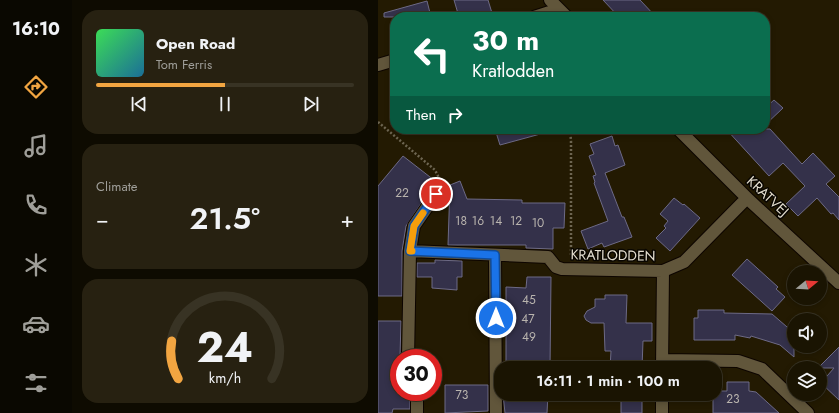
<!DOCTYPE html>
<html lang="en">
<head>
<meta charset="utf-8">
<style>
  :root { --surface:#1a1402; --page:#272111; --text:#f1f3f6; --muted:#9f9e99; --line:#383324; --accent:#f2a541 }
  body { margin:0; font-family:Jost,sans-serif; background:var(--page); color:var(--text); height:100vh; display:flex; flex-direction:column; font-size:15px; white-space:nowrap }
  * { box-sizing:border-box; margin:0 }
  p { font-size:13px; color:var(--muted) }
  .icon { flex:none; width:22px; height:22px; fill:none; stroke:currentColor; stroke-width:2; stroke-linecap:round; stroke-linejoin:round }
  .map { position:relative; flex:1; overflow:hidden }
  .sheet { display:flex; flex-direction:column; gap:10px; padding:10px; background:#0e0b01; width:306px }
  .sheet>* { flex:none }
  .hud { position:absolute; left:12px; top:12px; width:380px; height:122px; border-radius:16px; box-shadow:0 2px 6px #0003,0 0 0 1px var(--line); background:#0b6e4f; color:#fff; overflow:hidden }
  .needle { width:26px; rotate:72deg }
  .fabs { position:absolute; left:409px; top:265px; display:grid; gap:8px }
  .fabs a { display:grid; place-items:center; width:40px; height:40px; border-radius:50%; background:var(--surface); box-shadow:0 2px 6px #0003,0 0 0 1px var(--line); font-size:20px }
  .speed { position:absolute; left:12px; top:349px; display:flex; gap:8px; font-size:20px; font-weight:700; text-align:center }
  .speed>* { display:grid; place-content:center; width:52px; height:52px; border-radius:50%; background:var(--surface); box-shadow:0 2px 6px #0003,0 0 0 1px var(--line); line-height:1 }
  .speed .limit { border:6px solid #d22; background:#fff; color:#111 }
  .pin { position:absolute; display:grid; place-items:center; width:34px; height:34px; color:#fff; margin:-17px; border:2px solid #fff; border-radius:50%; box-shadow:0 1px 4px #0007 }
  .me { position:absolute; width:44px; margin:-22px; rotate:0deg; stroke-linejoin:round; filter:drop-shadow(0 0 3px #0008) }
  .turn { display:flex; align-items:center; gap:14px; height:84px; padding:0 16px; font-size:18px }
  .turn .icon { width:52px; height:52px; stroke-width:2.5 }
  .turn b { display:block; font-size:28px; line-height:34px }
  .then { display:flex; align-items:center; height:38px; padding:0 16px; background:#0003; gap:8px; font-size:15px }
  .big { font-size:30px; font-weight:600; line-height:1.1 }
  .sheet .tile { flex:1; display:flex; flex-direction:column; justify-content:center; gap:6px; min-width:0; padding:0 14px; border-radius:16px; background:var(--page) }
  .sheet .dial { align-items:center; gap:0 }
  .dial svg { height:104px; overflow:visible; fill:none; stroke:var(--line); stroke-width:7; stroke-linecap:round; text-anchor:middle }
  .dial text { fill:var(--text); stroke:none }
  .song { display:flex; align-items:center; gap:12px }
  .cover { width:48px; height:48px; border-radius:6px; background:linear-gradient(135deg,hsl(130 70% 55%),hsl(200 70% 35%)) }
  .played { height:4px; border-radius:2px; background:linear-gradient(90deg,var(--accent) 50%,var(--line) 50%) }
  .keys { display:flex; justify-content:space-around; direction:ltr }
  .heat { display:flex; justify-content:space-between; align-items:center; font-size:22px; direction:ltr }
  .trip { position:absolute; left:116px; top:361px; width:228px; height:40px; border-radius:16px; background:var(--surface); box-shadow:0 2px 6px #0003,0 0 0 1px var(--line); font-weight:600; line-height:40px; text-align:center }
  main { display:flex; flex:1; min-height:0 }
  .tabs { display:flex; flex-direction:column; width:72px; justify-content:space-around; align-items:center; background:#0a0801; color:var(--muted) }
  .tabs .icon { width:28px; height:28px }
  .tabs .active { color:var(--accent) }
  .tabs b { font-size:18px; color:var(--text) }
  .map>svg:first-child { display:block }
  .building { fill:#34314a; stroke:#6d6a86 }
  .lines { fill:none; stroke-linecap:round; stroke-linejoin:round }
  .minor-casing { stroke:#0d0500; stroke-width:14 }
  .path { stroke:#6d6551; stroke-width:2.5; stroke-dasharray:2 2; stroke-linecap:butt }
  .minor { stroke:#61563b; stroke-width:12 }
  .route-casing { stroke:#114b97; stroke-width:10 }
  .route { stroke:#1a73e8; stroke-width:7 }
  .slow { stroke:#f59e0b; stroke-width:7 }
  .labels { text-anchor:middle; stroke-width:3; stroke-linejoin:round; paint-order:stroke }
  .number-label { font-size:12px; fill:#b9b4ae }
  .street-label { font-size:14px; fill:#e5dfd0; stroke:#090601 }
</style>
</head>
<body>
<main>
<nav class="tabs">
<b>16:10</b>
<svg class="icon active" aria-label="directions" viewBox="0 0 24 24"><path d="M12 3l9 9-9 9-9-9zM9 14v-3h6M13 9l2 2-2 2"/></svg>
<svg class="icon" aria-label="music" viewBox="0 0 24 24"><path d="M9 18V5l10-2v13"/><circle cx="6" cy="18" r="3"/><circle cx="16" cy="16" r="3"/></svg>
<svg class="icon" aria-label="phone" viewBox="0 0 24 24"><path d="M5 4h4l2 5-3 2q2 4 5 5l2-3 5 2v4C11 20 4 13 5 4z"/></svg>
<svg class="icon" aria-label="climate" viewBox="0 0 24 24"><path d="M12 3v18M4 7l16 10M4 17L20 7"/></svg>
<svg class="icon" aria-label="car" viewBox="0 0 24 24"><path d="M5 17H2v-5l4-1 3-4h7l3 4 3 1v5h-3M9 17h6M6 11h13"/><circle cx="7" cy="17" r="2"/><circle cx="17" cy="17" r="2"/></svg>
<svg class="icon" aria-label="filters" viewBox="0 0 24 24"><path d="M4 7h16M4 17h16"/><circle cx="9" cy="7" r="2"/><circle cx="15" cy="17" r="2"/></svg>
</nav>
<section class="sheet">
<div class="tile">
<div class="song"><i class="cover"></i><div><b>Open Road</b><p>Tom Ferris</p></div></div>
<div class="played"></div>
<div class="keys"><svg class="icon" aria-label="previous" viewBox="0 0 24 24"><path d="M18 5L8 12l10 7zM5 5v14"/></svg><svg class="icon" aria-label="pause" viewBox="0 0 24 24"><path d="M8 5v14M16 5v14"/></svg><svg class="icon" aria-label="next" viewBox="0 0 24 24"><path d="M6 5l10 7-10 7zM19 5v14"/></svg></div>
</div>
<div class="tile"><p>Climate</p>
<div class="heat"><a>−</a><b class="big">21.5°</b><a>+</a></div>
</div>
<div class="tile dial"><svg viewBox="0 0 100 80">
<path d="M14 69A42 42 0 1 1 86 69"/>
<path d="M14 69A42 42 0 0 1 9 40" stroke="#f2a541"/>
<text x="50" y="56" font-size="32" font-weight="700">24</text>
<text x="50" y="72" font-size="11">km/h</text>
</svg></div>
</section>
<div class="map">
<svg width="461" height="413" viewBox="0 0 461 413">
  <rect width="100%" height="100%" fill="#231a02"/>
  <path class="building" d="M76,0H110L114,13L101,17H81Z
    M225,0H262L278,17H241Z
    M49,1L53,17H6V13Z
    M396,100L405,108L387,125V108Z
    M117,129H166V133L122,145Z
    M348,129H392L424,164L435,153L457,176L448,184L461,197V220L455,213L453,214L439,198L420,216L408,204L427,186L405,163L391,176Z
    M234,136L237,146L240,145L247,165L227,173L244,217H246L254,237L226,247L224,243L210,249L203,231L230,221L216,183L217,182L215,176L218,175L211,156L216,154L212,144Z
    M25,156L61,184L52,190L28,226L24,251V296H0V186Z
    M82,181L89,199L144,200V203H187L186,228H175V249L148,248V245H70L72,185Z
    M296,198L305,205L306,204L322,218L292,251L278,238L288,228L286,226L290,221L282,214Z
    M369,259L400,287L398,289L407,297L394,311L354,275Z
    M57,260L84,261V277H79V290L54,288V277H39V263H57Z
    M149,277H173L172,368H147V363L128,362V287L148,288Z
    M227,295H249L248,323H274V341H265L264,368H232L233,351H227L226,323H213L208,320L206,316L209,311L217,307V299H227Z
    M320,310H346V313L394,314L416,333V357L402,345L373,336L372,338L357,335V340H316V318H320Z
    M0,321H23L21,392H32V409H15L14,413H0Z
    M461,347V400L443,383L456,368H440Z
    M349,382H371V391L378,392L401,413H335V394H337V391H349Z
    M67,385H110V411L67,413Z
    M125,394H170L169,413H127Z
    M243,394H264V413H243Z"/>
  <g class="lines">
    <defs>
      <path id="minor" d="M172,0L189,17
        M156,17L181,9
        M0,65L17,60
        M300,129L371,200L461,283
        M32,251L170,257L178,267L184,269L285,271L306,262L369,198
        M117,255L118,413
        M30,358L32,251L36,226L58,194
        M284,360L360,361L384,369L430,413
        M284,368L285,271
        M39,392V413
        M284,413V394"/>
    </defs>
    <use href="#minor" class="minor-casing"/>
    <path class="path" d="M0,122L57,170L63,182
      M192,129L193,141V256"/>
    <use href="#minor" class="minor"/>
  </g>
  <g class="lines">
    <defs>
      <path id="route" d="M58,194L36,226L32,251L117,255L118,318"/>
    </defs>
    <use href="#route" class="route-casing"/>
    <use href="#route" class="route"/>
    <path class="slow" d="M34,251H32L36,226L45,213"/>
  </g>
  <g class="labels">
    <g class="number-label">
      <text x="24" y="197">22</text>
      <text x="83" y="225">18</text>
      <text x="100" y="225">16</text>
      <text x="118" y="225">14</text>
      <text x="138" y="225">12</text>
      <text x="160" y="227">10</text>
      <text x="151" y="304">45</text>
      <text x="150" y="323">47</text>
      <text x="151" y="341">49</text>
      <text x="84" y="399">73</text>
      <text x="355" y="403">23</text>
    </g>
    <g class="street-label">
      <text transform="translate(390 196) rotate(43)" y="5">KRATVEJ</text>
      <text transform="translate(235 255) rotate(1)" y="5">KRATLODDEN</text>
    </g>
  </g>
</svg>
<div class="fabs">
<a><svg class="needle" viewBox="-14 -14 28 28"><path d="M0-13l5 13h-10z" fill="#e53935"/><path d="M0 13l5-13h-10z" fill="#9f9e99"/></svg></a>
<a><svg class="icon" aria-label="sound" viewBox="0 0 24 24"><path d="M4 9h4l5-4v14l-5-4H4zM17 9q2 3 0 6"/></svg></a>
<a><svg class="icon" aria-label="layers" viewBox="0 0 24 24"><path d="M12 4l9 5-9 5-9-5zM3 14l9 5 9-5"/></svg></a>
</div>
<div class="speed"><div class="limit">30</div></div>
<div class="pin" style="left:58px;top:194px;background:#d93025"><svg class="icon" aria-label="arrive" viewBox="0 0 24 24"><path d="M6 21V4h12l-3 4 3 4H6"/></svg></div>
<svg class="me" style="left:118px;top:318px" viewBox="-20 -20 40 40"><circle r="17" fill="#1a73e8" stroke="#fff" stroke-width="3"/><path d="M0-11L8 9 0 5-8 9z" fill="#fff"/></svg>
<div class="trip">16:11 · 1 min · 100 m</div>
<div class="hud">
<div class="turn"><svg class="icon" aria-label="left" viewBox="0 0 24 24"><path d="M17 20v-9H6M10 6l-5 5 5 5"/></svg><div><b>30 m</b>Kratlodden</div></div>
<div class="then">Then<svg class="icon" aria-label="right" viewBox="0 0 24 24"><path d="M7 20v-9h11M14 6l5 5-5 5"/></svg></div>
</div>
</div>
</main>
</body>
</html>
